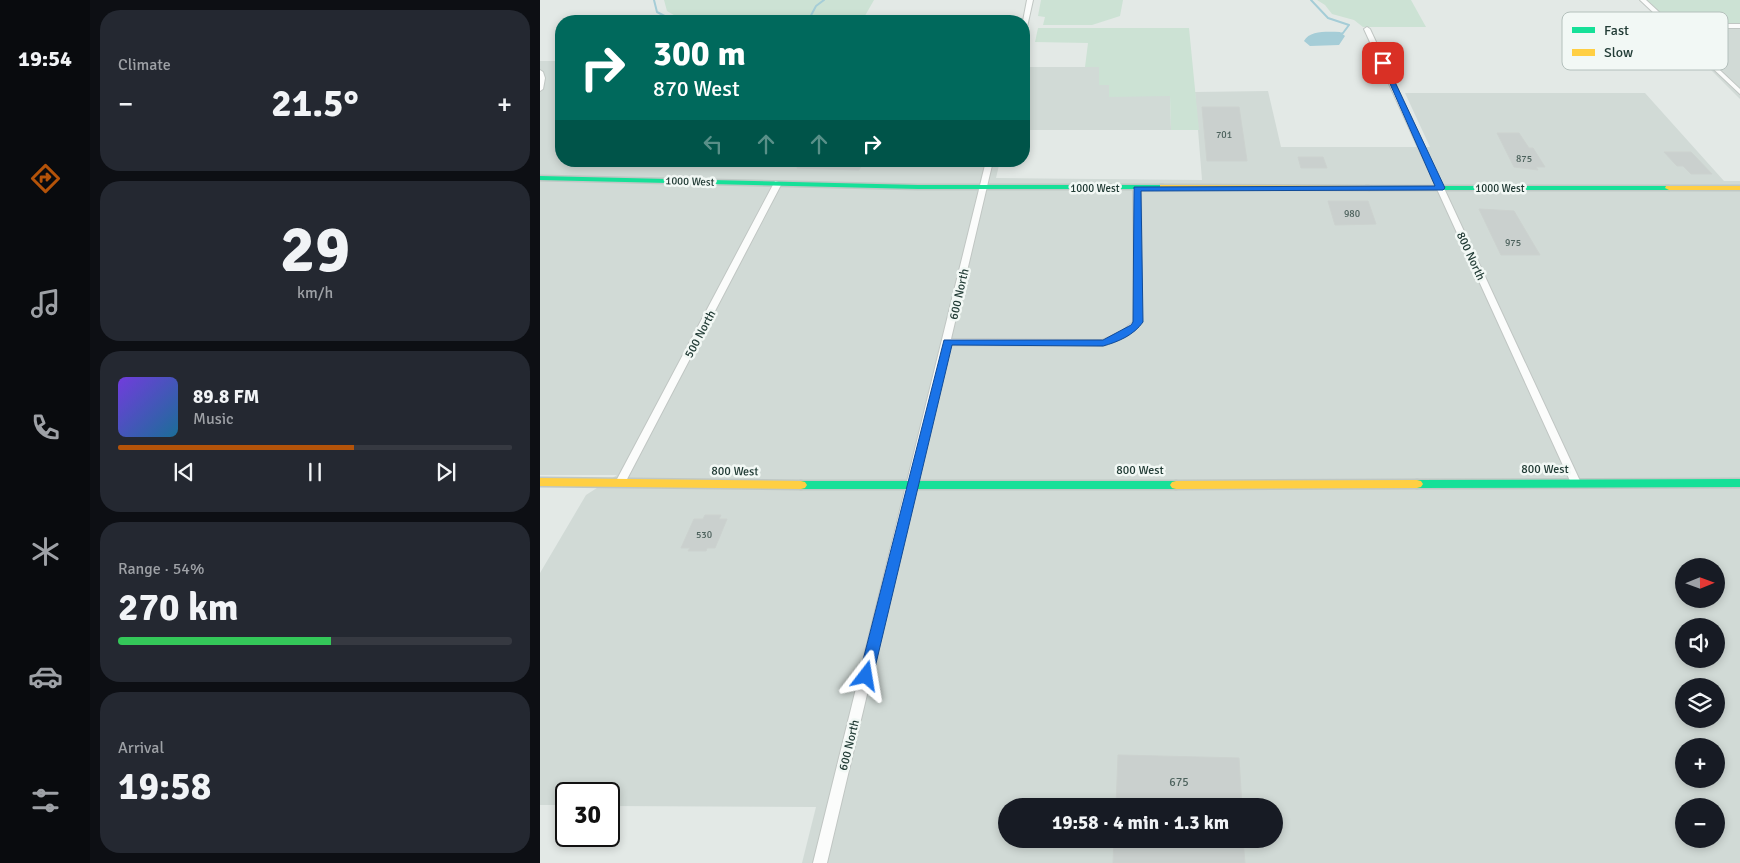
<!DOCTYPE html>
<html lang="en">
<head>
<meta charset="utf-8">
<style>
  :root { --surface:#171b24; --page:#242831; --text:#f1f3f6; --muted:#9ea1a6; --line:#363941; --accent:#b45309 }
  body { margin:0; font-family:Signika,sans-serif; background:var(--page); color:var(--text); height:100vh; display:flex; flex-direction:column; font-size:19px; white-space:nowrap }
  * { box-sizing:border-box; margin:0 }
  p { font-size:16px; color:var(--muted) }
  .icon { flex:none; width:28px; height:28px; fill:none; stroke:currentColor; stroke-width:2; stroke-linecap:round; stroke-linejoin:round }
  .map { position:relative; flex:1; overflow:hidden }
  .panel { display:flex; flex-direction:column; gap:10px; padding:10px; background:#0d0f14; width:450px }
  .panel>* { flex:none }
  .hud { position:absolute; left:15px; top:15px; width:475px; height:152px; border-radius:20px; box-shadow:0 2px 8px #0003; background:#00695c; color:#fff; overflow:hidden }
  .needle { width:32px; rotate:89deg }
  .buttons { position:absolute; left:1135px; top:558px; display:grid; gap:10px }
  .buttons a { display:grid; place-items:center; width:50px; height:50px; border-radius:50%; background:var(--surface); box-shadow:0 2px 8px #0003; font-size:25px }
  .speed { position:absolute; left:15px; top:782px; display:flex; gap:10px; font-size:25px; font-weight:700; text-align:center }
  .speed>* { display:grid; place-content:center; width:65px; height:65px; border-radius:50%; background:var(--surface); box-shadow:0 2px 8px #0003; line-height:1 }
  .speed .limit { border:2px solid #111; border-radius:8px; background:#fff; color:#111 }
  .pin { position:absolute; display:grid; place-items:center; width:42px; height:42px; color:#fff; margin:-21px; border-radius:10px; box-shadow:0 2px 8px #0006 }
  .me { position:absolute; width:55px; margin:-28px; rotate:14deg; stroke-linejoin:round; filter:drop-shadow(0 0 4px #0008) }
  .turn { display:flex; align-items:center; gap:18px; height:105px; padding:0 15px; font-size:22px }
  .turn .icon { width:65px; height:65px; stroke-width:2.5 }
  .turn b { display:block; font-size:35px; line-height:42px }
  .lanes { display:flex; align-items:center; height:48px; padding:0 15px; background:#0003; justify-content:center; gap:25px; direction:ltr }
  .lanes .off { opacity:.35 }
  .big { font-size:38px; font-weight:700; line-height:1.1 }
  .panel .card { flex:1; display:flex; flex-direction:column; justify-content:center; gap:8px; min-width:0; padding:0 18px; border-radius:20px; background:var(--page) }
  .panel .dial { align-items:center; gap:0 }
  .dial b { font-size:65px; line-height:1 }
  .song { display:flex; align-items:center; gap:15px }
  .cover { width:60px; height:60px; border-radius:8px; background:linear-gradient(135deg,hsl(260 70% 55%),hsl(200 70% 35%)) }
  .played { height:5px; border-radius:2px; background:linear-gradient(90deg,var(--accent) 60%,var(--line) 60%) }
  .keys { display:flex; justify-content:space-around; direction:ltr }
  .heat { display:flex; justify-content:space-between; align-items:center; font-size:28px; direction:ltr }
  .charge { height:8px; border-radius:4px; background:linear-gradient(90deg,#34c759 54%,var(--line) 0) }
  .trip { position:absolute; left:458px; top:798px; width:285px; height:50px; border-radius:25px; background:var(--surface); box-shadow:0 2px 8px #0003; font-weight:700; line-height:50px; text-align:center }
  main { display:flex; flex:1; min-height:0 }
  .dock { display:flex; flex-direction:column; width:90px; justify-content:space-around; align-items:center; background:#090b0e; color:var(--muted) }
  .dock .icon { width:35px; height:35px }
  .dock .selected { color:var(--accent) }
  .dock b { font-size:22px; color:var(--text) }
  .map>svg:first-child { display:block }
  .built { fill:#d1dad6; fill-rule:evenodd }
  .green { fill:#cce2d4 }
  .water { fill:#a5cdd7 }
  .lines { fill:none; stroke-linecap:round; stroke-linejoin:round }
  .stream { stroke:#a5cdd7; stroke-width:2 }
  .building { fill:#cad0ce; stroke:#ccd2cf }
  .street-casing { stroke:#c0c6c3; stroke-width:2 }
  .fast-casing { stroke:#bfc7c4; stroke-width:3 }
  .slow-casing { stroke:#bfc7c4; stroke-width:3 }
  .street { fill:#fbfcfb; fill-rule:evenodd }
  .fast { fill:#16e098; fill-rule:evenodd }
  .slow { fill:#ffcf43; fill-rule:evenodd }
  .route { fill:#1a73e8; stroke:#114b97 }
  .labels { text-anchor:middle; stroke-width:5; stroke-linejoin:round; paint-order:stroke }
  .number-label { font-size:10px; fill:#4d625d }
  .far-street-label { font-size:11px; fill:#223c36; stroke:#f2f8f5 }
  .street-label { font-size:12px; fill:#223c36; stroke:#f2f8f5 }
  .near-number-label { font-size:12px; fill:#4d625d }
  .key { fill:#f2f8f5; stroke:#b4c0bc; stroke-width:1 }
  .key-label { font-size:14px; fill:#223c36 }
</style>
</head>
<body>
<main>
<nav class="dock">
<b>19:54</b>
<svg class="icon selected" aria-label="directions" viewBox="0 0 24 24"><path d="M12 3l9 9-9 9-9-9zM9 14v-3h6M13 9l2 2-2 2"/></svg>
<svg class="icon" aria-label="music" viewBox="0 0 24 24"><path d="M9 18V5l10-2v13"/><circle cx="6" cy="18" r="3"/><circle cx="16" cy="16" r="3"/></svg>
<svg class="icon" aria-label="phone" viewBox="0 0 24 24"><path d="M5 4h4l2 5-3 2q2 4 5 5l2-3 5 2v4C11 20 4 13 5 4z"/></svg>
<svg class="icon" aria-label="climate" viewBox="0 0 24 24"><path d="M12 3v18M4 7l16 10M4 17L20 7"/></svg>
<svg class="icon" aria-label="car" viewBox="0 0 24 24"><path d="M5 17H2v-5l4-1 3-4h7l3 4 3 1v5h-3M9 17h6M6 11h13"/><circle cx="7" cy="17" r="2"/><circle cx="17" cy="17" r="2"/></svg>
<svg class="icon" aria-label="filters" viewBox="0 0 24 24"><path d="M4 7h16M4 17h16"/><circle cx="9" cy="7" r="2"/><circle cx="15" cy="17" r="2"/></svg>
</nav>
<section class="panel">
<div class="card"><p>Climate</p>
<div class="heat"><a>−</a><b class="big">21.5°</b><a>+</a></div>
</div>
<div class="card dial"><b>29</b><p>km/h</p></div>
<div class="card">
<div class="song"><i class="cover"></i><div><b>89.8 FM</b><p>Music</p></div></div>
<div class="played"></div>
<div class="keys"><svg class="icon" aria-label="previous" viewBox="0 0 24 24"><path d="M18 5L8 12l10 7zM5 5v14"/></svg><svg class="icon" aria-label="pause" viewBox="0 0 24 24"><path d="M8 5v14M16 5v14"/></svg><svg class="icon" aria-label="next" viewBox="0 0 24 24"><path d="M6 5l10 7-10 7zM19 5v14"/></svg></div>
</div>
<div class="card"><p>Range · 54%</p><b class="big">270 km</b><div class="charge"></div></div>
<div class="card"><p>Arrival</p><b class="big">19:58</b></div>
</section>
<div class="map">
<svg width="1200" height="863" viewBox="0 0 1200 863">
  <rect width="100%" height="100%" fill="#e3e9e6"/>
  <path class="built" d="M1133,25H1200V99L1127,26Z
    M0,61H21V161H460L456,178L662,180L655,92L728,91L741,147H890L865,93H1105L1184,181H1200V863H262L276,807L69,806V794H26V805H0V573L46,495L77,475H0ZM1144,566H1176V599H1144ZM1144,626H1176V659H1144ZM1144,686H1176V719H1144ZM1144,746H1176V779H1144ZM466,806H734V839H466ZM1144,806H1176V839H1144Z
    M484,67H559V85H569V96H630L631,130H484Z"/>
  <path class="green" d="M124,0H334L322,21H144L127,11Z
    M501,0H611H583L580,16L552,25H503L505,17L498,16Z
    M777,0H871L886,27H823L814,20L792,14L785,5Z
    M1106,0H1200V25H1133Z
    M498,28H649L659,130H631L630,96L569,97V85H559V67H545L548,43L495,42Z"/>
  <path class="water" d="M800,32L805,36L799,45L770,46L764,41C770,30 788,32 800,32Z"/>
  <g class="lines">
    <path class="stream" d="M114,0L117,12L134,21
      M771,0L788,18L809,25L803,33L798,35
      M268,21L276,6L284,0"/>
  </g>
  <path class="building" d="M662,107H699L707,161H667Z
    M957,133H979L989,148H993L1005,167H996L998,170L974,167Z
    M1124,152H1151L1172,174H1151L1143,166H1137Z
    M758,157H783L787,168H761Z
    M257,161H324L319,170L257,168Z
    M788,201H828L836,224L795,225Z
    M939,209L974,211L1000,255H961Z
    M165,515H181L179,519H187L175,548H167L166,551H148L150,548H141L154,519H163Z
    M578,755L699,758L702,806H576Z
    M574,839H703L705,863H573Z"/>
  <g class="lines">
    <defs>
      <path id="street" d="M487,0H493L487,27L484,29L483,21Z
        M1100,0H1106L1132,24H1200V28H1135L1200,89V94Z
        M827,27L830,29L1041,483L1040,486H1032L1031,483L824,29Z
        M0,70L3,72L5,78L3,89L0,91Z
        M446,161H453L411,339L562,340L581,332L594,321L593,188L597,186L601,188L602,322L587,336L563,346L410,345L287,863H273Z
        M235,181L242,183L85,483L84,486H76L75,483Z"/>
      <path id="fast" d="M0,176L378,185H623L627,187L623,189H378L0,180Z
        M826,186H1129L1133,188L1129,190H829L825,188Z
        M1200,479V487L877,488L873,487L871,484L873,481L877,480Z
        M261,481H636L640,482L642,485L640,488L636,489H261L257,488L255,485L257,482Z"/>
      <path id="slow" d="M620,185L829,186L833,188L829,190L623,189H620Z
        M1126,186H1200V190H1129L1125,188Z
        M0,478L261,481L265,482L267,485L265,488L261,489L0,486Z
        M877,480L881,481L883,484L881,487L877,488L636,489L632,488L630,485L632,482L636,481Z"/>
    </defs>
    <use href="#street" class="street-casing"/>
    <use href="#fast" class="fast-casing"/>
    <use href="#slow" class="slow-casing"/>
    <use href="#street" class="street"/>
    <use href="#fast" class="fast"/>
    <use href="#slow" class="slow"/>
  </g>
  <path class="route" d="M840,61L846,63L905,188L903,190L601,191L603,322C594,335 578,342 563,346L412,345L333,676L331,680L326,682L321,680L319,676L404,340H563L591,325L593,322L594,187L895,186Z"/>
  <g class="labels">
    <g class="number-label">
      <text x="684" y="138">701</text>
      <text x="984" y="162">875</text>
      <text x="812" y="217">980</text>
      <text x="973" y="246">975</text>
      <text x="164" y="538">530</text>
    </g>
    <g class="far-street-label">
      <text transform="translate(150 181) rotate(2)" y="4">1000 West</text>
      <text x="555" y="192">1000 West</text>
      <text x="960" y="192">1000 West</text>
    </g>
    <g class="street-label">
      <text transform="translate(931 256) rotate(65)" y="4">800 North</text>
      <text transform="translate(419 294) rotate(-77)" y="4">600 North</text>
      <text transform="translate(160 334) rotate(-62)" y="4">500 North</text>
      <text x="1005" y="473">800 West</text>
      <text x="600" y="474">800 West</text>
      <text transform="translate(195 471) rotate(1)" y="4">800 West</text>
      <text transform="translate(309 745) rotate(-76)" y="4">600 North</text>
    </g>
    <g class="near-number-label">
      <text x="639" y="786">675</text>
    </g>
  </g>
  <rect x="1022" y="12" width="166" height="58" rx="8" class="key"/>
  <rect x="1032" y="27" width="23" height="6" fill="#16e098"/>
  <rect x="1032" y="49" width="23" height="7" fill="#ffcf43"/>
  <g class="key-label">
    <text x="1064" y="35">Fast</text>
    <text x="1064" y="57">Slow</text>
  </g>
</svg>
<div class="buttons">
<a><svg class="needle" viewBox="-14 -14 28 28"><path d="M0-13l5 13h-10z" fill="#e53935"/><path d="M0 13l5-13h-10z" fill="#9ea1a6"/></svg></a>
<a><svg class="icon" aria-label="sound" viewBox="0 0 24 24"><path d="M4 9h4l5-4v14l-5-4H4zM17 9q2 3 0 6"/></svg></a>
<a><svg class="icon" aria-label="layers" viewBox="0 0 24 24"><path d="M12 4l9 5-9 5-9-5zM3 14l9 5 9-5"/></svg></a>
<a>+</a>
<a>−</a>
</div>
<div class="speed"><div class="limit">30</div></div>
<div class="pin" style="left:843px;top:63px;background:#d93025"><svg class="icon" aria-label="arrive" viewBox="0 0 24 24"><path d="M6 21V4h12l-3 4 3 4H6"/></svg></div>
<svg class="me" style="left:326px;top:676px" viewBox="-20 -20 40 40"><path d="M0-17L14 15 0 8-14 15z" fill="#1a73e8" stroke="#fff" stroke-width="4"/></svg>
<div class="trip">19:58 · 4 min · 1.3 km</div>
<div class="hud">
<div class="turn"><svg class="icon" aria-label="right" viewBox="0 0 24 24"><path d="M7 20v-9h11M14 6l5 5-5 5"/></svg><div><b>300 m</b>870 West</div></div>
<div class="lanes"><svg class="icon off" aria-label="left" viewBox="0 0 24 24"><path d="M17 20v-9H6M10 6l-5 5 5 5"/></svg><svg class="icon off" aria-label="ahead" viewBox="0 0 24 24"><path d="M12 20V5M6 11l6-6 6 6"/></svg><svg class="icon off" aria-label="ahead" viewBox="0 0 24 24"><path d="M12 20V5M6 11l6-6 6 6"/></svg><svg class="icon" aria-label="right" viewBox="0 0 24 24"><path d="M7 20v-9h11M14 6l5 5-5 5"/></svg></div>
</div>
</div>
</main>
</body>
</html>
